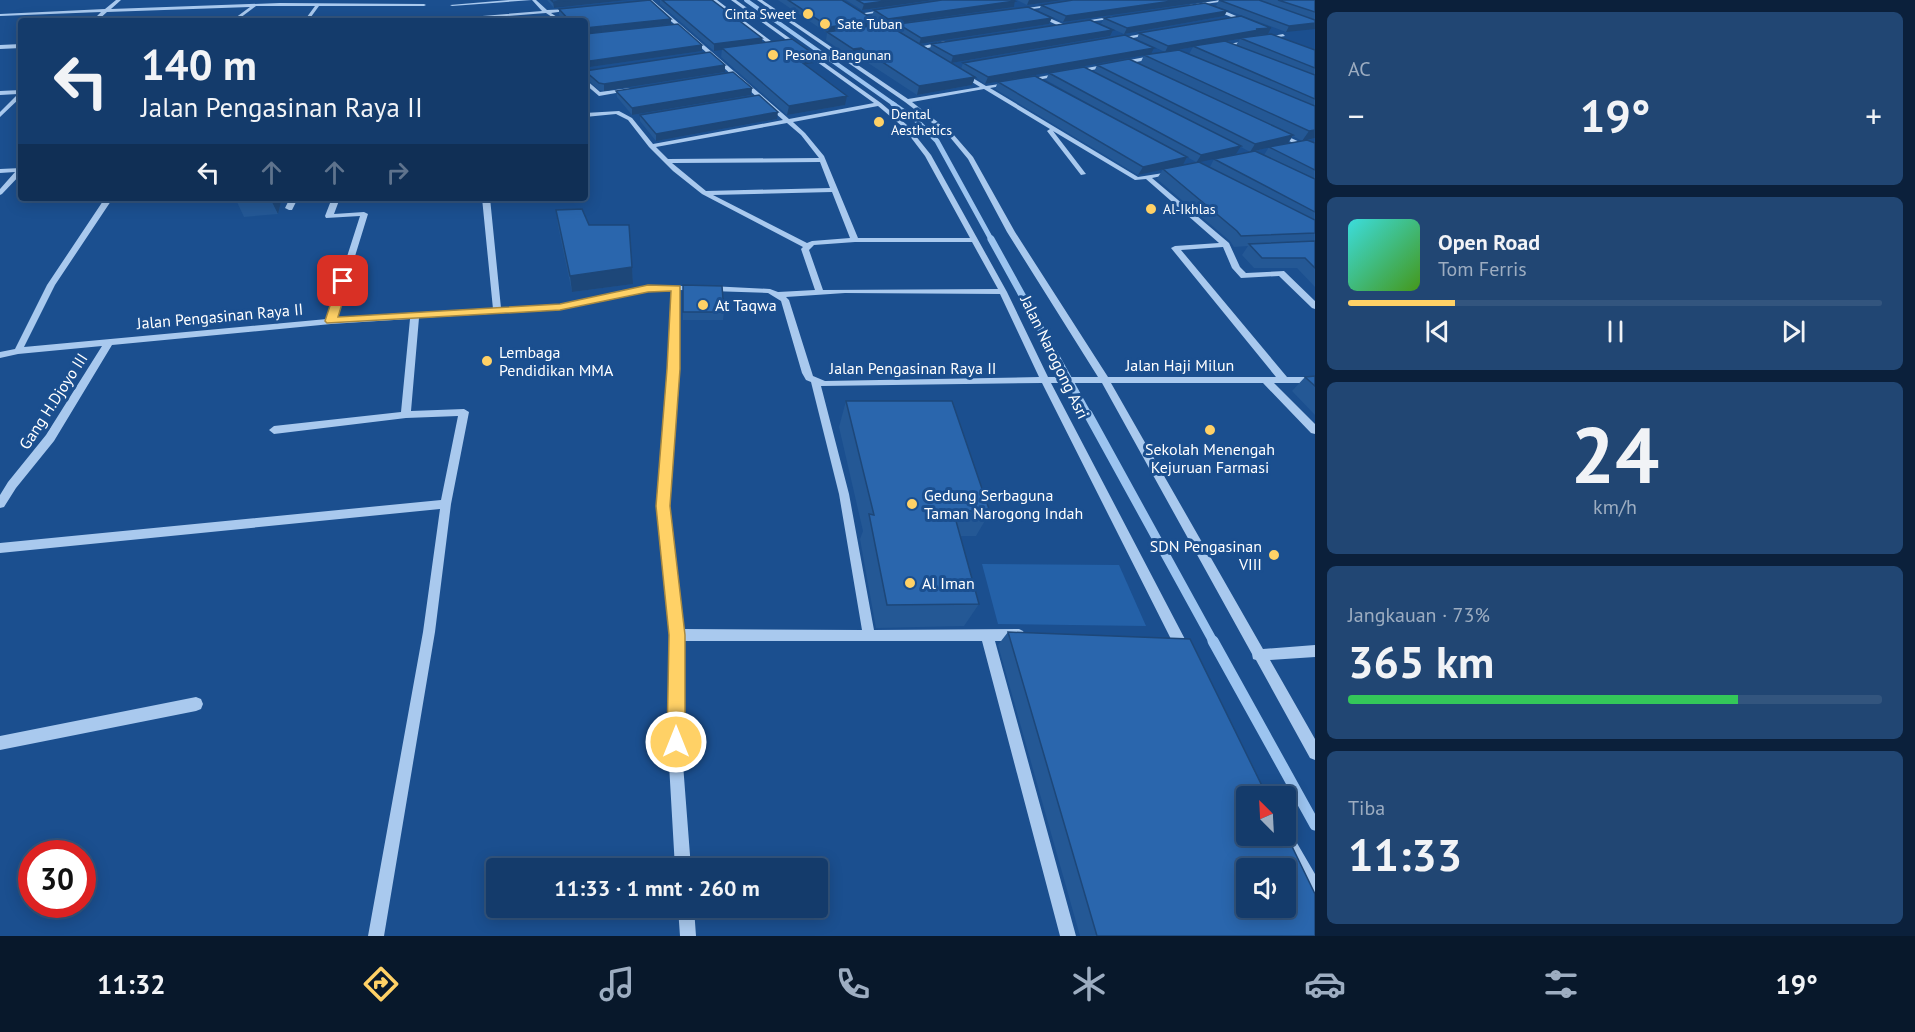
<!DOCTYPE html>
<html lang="id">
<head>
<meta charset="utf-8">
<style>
  :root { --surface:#143b6b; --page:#214673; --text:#f1f3f6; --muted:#9dadc1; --line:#33557e; --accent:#ffd166 }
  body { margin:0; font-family:"PT Sans",sans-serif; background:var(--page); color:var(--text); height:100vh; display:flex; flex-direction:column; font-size:22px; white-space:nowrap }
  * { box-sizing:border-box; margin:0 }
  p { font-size:20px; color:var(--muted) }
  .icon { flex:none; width:33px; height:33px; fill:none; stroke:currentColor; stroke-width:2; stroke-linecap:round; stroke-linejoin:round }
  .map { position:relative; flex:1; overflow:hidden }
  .sheet { display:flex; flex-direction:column; gap:12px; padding:12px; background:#0b203b; width:600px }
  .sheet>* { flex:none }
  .top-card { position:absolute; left:18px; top:18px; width:570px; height:183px; border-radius:6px; box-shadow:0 3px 15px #0003,0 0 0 2px var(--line); background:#143b6b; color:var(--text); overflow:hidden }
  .needle { width:39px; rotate:336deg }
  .tools { position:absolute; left:1236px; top:786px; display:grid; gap:12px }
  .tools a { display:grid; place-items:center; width:60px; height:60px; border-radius:6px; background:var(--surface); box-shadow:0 3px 15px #0003,0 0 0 2px var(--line); font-size:30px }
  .speed { position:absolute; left:18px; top:840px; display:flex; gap:12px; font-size:30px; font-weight:700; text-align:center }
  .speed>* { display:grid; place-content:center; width:78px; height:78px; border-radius:50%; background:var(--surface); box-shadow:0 3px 15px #0003,0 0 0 2px var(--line); line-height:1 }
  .speed .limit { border:9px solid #d22; background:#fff; color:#111 }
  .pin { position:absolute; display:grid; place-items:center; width:51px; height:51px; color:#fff; margin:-26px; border-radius:12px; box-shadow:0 3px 9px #0006 }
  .me { position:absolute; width:66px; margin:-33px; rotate:0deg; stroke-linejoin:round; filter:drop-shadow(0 0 4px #0008) }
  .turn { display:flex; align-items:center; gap:21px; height:126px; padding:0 24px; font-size:27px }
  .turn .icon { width:78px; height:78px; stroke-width:2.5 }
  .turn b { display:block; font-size:42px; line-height:51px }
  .lanes { display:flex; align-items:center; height:57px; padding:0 24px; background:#0003; justify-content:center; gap:30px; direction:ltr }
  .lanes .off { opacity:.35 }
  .big { font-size:45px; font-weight:800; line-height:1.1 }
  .sheet .tile { flex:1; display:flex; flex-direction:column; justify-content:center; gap:9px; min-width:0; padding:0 21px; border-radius:9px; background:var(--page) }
  .sheet .dial { align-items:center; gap:0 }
  .dial b { font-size:78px; line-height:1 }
  .song { display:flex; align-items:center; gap:18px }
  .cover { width:72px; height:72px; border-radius:9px; background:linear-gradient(135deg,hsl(180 70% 55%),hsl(100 70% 35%)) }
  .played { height:6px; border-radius:3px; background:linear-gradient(90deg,var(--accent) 20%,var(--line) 20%) }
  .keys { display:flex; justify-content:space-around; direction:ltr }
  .heat { display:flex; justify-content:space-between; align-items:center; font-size:33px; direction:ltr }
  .charge { height:9px; border-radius:4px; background:linear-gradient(90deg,#34c759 73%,var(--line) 0) }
  .trip { position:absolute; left:486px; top:858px; width:342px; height:60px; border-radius:6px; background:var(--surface); box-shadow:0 3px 15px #0003,0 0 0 2px var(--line); font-weight:800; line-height:60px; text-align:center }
  .dock { display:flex; height:96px; justify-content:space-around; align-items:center; background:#08182b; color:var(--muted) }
  .dock .icon { width:42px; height:42px }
  .dock .active { color:var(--accent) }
  .dock b { font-size:27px; color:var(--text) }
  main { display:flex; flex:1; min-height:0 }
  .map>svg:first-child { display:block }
  .green { fill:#2461a8 }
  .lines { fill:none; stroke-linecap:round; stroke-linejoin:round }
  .stream-far4 { stroke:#9cc4f0; stroke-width:4 }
  .stream-far3 { stroke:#9cc4f0; stroke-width:5 }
  .stream-far2 { stroke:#9cc4f0; stroke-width:7 }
  .stream-far1 { stroke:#9cc4f0; stroke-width:9 }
  .stream { stroke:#9cc4f0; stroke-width:11 }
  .minor { fill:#a9c9ee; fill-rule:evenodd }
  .wall { fill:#245895; fill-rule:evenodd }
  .shaded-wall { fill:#1d4779 }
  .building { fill:#2a66ad; stroke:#1d4779; stroke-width:1.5; fill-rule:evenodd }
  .route { fill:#ffd166; stroke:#a68842; stroke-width:1.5 }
  .poi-dot { fill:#ffd166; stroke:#1b4f8f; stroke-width:2 }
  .labels { text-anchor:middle; stroke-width:6; stroke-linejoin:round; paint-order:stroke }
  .far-poi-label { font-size:14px; fill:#fff; stroke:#1b4f8f; text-anchor:start }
  .poi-label { font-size:16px; fill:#fff; stroke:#1b4f8f; text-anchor:start }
  .street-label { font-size:16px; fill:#fff; stroke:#1b4f8f }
</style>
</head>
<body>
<main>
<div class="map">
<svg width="1315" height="936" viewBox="0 0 1315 936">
  <rect width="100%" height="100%" fill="#1b4f8f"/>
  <path class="green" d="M982,564L1119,565L1146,626L998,624Z"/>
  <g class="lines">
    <path class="stream-far4" d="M746,0L895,105"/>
    <path class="stream-far3" d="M893,104L916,120L937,141L992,241"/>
    <path class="stream-far2" d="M991,239L1089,416"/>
    <path class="stream-far1" d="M1088,414L1214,643"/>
    <path class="stream" d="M1213,641L1315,825"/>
    <path class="minor" d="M116,0H121L111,9L280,3L424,4L426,5L424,6H319L308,21H304L315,6H256L236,21H231L250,7L107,12L97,21H92L101,12L0,16V14L105,9Z
      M509,0H536L547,10L571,9L573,10L551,13L563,21H558L546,13L442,21H421L542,11L532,0L452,6L450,5Z
      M647,0H652L789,119L874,103L731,0H736L881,103L907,125L931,155L1007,292L1048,377H1098L1007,232L968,159L949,136L905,102L757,0H762L908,99L980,87L959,74L958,73L961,71L986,86L1013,82V84L990,88L1138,177L1176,171V173L1152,178L1229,243L1240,267L1246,273L1284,271L1315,301V309L1312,308L1279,276L1241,278L1232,268L1223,247L1181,250L1287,377H1315V383H1274L1315,424V434L1311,433L1263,383H1111L1263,649L1315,645V657L1270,660L1315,739V760L1310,758L1256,660L1253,659L1252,654L1102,383H1051L1188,645L1189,649L1188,653L1183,655L1178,653L1042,383L821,386L849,494L874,630L1019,629L1023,631L1025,635L1023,639L1019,641H995L1076,936H1060L982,641H683V764L691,868H675L669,764L671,635L658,505L668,369L672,290H648L560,310L419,318L411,411L464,409L469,412L451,504L435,632L384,936H368L423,632L440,509L0,553V543L441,500L458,416L406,418L274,434L269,430L274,426L401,412L410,319L331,324L112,345L54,441L16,488L4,507L0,508V495L8,482L46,435L102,346L18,354L0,358V352L15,349L47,285L105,198H113L55,285L24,347L327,319L360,216L326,218L325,216L332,198H340L334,214L364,212L368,214L336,318L493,309L482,198H490L501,308L560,304L648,286H710L770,289L778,292L815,290L801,249L803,247L702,194L673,171L649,147L628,120L616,114L585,117V113L619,111L632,118L653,144L783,120ZM984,89L1050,129L1047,131L1081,175L1086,174L1053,131L1135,180L1146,179L1219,243L1175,246L1171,248L1276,377H1108L1015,232L973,157L953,134L912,102ZM878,106L903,127L925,156L970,238H858L824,156L805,133L793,122ZM787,123L801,135L819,158L668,159L656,147ZM820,162L830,188L706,191L672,163ZM832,192L850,238L812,241L807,243L713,195ZM855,242H972L998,289L823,290L809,250L814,245ZM680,290L768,293L781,301L802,373L806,380L811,382L839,494L862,630L683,629L668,505L678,369ZM845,293L1000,294L1039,377L825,381L813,376L789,300L786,297Z
      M712,0H717L775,44V46H771Z
      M1220,0H1233L1191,6L1189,5Z
      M1054,4L1056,6L1016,11L1014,10Z
      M1211,7H1215L1248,21L1244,22L1211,9Z
      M887,9L889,11L861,15L859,14Z
      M1040,14L1063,24V25L1059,26L1038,16Z
      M1116,16L1118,18L1079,23L1077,22Z
      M1152,32L1154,34L1117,41L1114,39Z
      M1283,34L1285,36L1221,48L1218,46Z
      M945,41L947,44L918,50L915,48Z
      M21,44V48L0,49V45Z
      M1156,55L1158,58L1026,82L1023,80Z
      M585,79L600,92L630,88L633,90L599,96L585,84Z
      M21,90V97L0,117V112L18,94L0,95V91Z
      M1276,133H1280L1315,149V153L1276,135Z
      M21,168V174L2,194L0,195V189L15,172L0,173V169Z
      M290,198H298L292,210H289L285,208Z
      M196,697L201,699L203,704L201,709L196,711L0,750V736Z
      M1286,829L1290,831L1315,874V898L1309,896L1280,841L1278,836H1286Z
      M678,908H694L696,936H680Z"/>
  </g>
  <path class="wall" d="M547,0H627L554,8Z
    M660,0H712L762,38V43L814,63L805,64L845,105L787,115L721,57L722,49L714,51L660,4Z
    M778,0H842L875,26L886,24L872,16L874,10L1015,1L1014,7L887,25L930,50L931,44L1110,36L951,63L961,69L963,63L1151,54H1189L1193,47L1165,52L1137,39L1139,33L1271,28L1268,34L1257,35L1256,36L1315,50V138L1308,140L1315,143V287L1297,268H1254L1242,255L1248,246L1234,247L1230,241L1157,179L1163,169L1138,175L995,89L998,82L1163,145L1046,80L1049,73L1094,72L1097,65L1140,64L1144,55L985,84L975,77L972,85L917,95L859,57L851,58L826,40L827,33ZM1240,39L1236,45L1227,41ZM1293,136L1302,141L1288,143ZM1241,147L1250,152L1214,159L1210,167L1200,162ZM1269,147L1264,155L1255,151ZM1187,157L1196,162L1183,165Z
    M846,0H934L862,10Z
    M1017,0H1063L1027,5Z
    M1073,0H1217L1063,22L1039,11L1041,5Z
    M1219,0H1315V20L1286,32L1216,6Z
    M559,9L671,24L601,32L702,51L590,67L585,61V21H565L559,15Z
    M1227,11L1224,16L1124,34L1101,24L1104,18Z
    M898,24H1049L919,44L897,30Z
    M725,65V72L604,91L599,90L585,77V71Z
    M752,88L751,95L632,115L617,97L616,91Z
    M640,115L777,119L656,141L640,121Z
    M239,198H282L278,214L244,217L237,202Z
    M556,210L632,267L633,284L572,292L558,226Z
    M683,285L724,312L723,320H683Z
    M1315,376V415L1292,391L1305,377Z
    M846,401L990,512L976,536H960L979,604L964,626L876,628L860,539L863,531L839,427Z
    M1008,632L1315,936H1080L998,645Z"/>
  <path class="shaded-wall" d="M574,0H627L554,8L553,2Z
    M892,0H934L862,10L864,4Z
    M1029,0H1063L1027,5Z
    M1179,0H1217L1063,22L1066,16Z
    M1015,1L1014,7L886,25L888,19Z
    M1227,11L1224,16L1124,34L1127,28Z
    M1052,18L1049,24L919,44L921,38Z
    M671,19V24L585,34V28Z
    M876,21L875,27L828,33L829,27Z
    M1315,23V29L1286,32L1289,26Z
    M1271,28L1268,34L1257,35L1256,36L1165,52L1168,46L1256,29Z
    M1113,30L1110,36L951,63L953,56Z
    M762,38V44L714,51V44Z
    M702,45V51L590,67V61Z
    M861,48L859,57L851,58L853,49Z
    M1154,48L1151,54L985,84L988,77Z
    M815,55L814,63L795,66L796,58Z
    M725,65V72L604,91V84Z
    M975,77L972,85L917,95L919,86Z
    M752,88L751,95L632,115V108Z
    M847,96L845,105L787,115L789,106Z
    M778,112L777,119L656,141V134Z
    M1315,130V138L1302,141L1309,131Z
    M1293,135L1288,143L1250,152L1255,144Z
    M1241,146L1236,154L1196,163L1201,155Z
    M1187,157L1183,165L1138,175L1143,167Z
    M272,198H282L278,214L271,200Z
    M632,267L633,284L572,292L570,276Z"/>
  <path class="building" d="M551,0H574L553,2Z
    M650,0L671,19L585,28V21H570L559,9Z
    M662,0H712L762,38L714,44Z
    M788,0H842L876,21L829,27Z
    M857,0H892L864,4Z
    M942,0H1013L1015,1L888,19L874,10Z
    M1073,0H1179L1066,16L1041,5Z
    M1219,0H1259L1315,20V23L1289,26Z
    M1278,0H1315V12Z
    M1205,3L1227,11L1127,28L1104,18Z
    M1028,7L1052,18L921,38L898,24Z
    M1241,16L1271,28L1256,29L1259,30L1168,46L1139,33Z
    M1090,20L1113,30L953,56L931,44Z
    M678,24L702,45L590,61L585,55V42H588L585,38V34Z
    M886,24L975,77L919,86L861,48L853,49L827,32Z
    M1271,34L1315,50V68L1240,38Z
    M1125,35L1154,48L988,77L963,63Z
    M792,39L815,55L796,58L847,96L789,106L722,48Z
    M1225,41L1315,75V99L1193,46Z
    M1179,50L1315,106V130L1309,131L1144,55Z
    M710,52L725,65L604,84L599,83L585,71Z
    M1129,59L1293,135L1255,144L1097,65Z
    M1084,67L1241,146L1201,155L1049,73Z
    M733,72L752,88L632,108L616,91Z
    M1035,76L1187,157L1143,167L998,82Z
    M759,95L778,112L656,134L640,115Z
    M1307,140L1315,143V170L1269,147Z
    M1255,151L1315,179V212L1214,159Z
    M1199,162L1315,220V233L1241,236L1237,231L1163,169Z
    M239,198H272L271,200L237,202Z
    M582,209L589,225H629L632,267L570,276L556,210Z
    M1315,241V268L1305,258H1262L1249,244Z
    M683,285L722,286L724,312H683Z
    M1315,376V386L1305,377Z
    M846,401H952L990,512L953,510L979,604L887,605L869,514L874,515Z
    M1008,632L1190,639L1267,796H1246V836H1286V834L1315,894V936H1097ZM1246,868H1286V908H1246Z"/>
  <path class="route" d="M343,277L349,281L338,317L560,304L648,285L680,286V369L670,506L685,635V742L683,749L676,752L670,749L667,742L669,635L656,506L667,369L671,291L648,292L560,310L327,323L325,321L338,281Z"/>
  <g class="poi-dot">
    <circle cx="808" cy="14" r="6"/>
    <circle cx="825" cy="24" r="6"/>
    <circle cx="773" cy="55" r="6"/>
    <circle cx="879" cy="122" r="6"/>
    <circle cx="1151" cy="209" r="6"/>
    <circle cx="703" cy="305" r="6"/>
    <circle cx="487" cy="361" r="6"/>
    <circle cx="1210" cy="430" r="6"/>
    <circle cx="912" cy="504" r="6"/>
    <circle cx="1274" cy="555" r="6"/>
    <circle cx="910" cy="583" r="6"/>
  </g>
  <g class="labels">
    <g class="far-poi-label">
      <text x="796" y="19" text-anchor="end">Cinta Sweet</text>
      <text x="837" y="29">Sate Tuban</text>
      <text x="785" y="60">Pesona Bangunan</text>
      <text x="891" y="119">Dental<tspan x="891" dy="16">Aesthetics</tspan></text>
      <text x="1163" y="214">Al-Ikhlas</text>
    </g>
    <g class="poi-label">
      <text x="715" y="311">At Taqwa</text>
      <text x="499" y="358">Lembaga<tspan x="499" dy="18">Pendidikan MMA</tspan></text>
      <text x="1210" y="455" text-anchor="middle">Sekolah Menengah<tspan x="1210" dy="18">Kejuruan Farmasi</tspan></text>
      <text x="924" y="501">Gedung Serbaguna<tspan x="924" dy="18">Taman Narogong Indah</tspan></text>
      <text x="1262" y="552" text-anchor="end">SDN Pengasinan<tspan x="1262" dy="18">VIII</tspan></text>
      <text x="922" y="589">Al Iman</text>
    </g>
    <g class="street-label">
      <text transform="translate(220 316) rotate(-5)" y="6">Jalan Pengasinan Raya II</text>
      <text transform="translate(1055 357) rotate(64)" y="6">Jalan Narogong Asri</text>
      <text x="1180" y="371">Jalan Haji Milun</text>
      <text x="913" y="374">Jalan Pengasinan Raya II</text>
      <text transform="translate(53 401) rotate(-57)" y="6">Gang H.Djoyo III</text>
    </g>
  </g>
</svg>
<div class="tools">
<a><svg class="needle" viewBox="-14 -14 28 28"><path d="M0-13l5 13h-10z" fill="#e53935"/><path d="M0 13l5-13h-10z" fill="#9dadc1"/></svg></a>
<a><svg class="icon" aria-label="sound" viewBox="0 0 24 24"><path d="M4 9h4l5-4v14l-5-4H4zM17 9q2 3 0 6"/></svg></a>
</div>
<div class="speed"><div class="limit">30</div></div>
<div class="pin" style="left:343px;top:281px;background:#d93025"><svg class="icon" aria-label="arrive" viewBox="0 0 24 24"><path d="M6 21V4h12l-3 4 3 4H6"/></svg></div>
<svg class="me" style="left:676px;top:742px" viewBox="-20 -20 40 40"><circle r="17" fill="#ffd166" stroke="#fff" stroke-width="3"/><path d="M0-11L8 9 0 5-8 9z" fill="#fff"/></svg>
<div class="trip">11:33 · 1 mnt · 260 m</div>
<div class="top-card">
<div class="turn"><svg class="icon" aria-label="left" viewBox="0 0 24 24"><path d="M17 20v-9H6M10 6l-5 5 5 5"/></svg><div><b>140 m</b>Jalan Pengasinan Raya II</div></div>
<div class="lanes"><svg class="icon" aria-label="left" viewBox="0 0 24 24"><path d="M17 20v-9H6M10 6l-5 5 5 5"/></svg><svg class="icon off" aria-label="ahead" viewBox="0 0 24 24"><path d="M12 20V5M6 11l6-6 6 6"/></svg><svg class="icon off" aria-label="ahead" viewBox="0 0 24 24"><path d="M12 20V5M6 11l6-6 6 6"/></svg><svg class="icon off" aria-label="right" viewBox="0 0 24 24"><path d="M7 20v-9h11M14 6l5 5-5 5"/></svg></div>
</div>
</div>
<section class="sheet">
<div class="tile"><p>AC</p>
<div class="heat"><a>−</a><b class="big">19°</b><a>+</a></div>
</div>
<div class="tile">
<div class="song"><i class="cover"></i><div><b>Open Road</b><p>Tom Ferris</p></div></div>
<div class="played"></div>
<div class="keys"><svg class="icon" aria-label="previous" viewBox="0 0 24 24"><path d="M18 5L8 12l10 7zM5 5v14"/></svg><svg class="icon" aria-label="pause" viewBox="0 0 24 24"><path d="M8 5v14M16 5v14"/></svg><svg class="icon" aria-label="next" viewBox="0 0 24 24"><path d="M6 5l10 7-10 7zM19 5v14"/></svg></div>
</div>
<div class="tile dial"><b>24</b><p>km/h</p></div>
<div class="tile"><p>Jangkauan · 73%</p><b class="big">365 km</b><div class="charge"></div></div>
<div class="tile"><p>Tiba</p><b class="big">11:33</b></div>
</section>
</main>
<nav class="dock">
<b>11:32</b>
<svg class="icon active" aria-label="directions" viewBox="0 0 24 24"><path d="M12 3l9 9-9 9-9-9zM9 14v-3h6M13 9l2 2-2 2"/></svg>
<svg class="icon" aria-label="music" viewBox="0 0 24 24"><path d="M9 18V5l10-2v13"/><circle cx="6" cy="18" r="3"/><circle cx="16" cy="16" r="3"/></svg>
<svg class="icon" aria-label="phone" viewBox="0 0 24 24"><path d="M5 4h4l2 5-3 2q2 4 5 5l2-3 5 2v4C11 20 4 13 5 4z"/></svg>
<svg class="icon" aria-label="climate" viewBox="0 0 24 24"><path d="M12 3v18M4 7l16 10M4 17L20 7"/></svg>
<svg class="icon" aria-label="car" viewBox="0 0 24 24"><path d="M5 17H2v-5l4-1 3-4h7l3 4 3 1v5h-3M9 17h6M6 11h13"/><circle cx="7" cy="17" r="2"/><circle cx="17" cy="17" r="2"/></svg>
<svg class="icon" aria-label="filters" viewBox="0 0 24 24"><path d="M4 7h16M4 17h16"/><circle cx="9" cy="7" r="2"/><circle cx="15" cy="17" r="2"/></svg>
<b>19°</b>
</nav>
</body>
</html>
